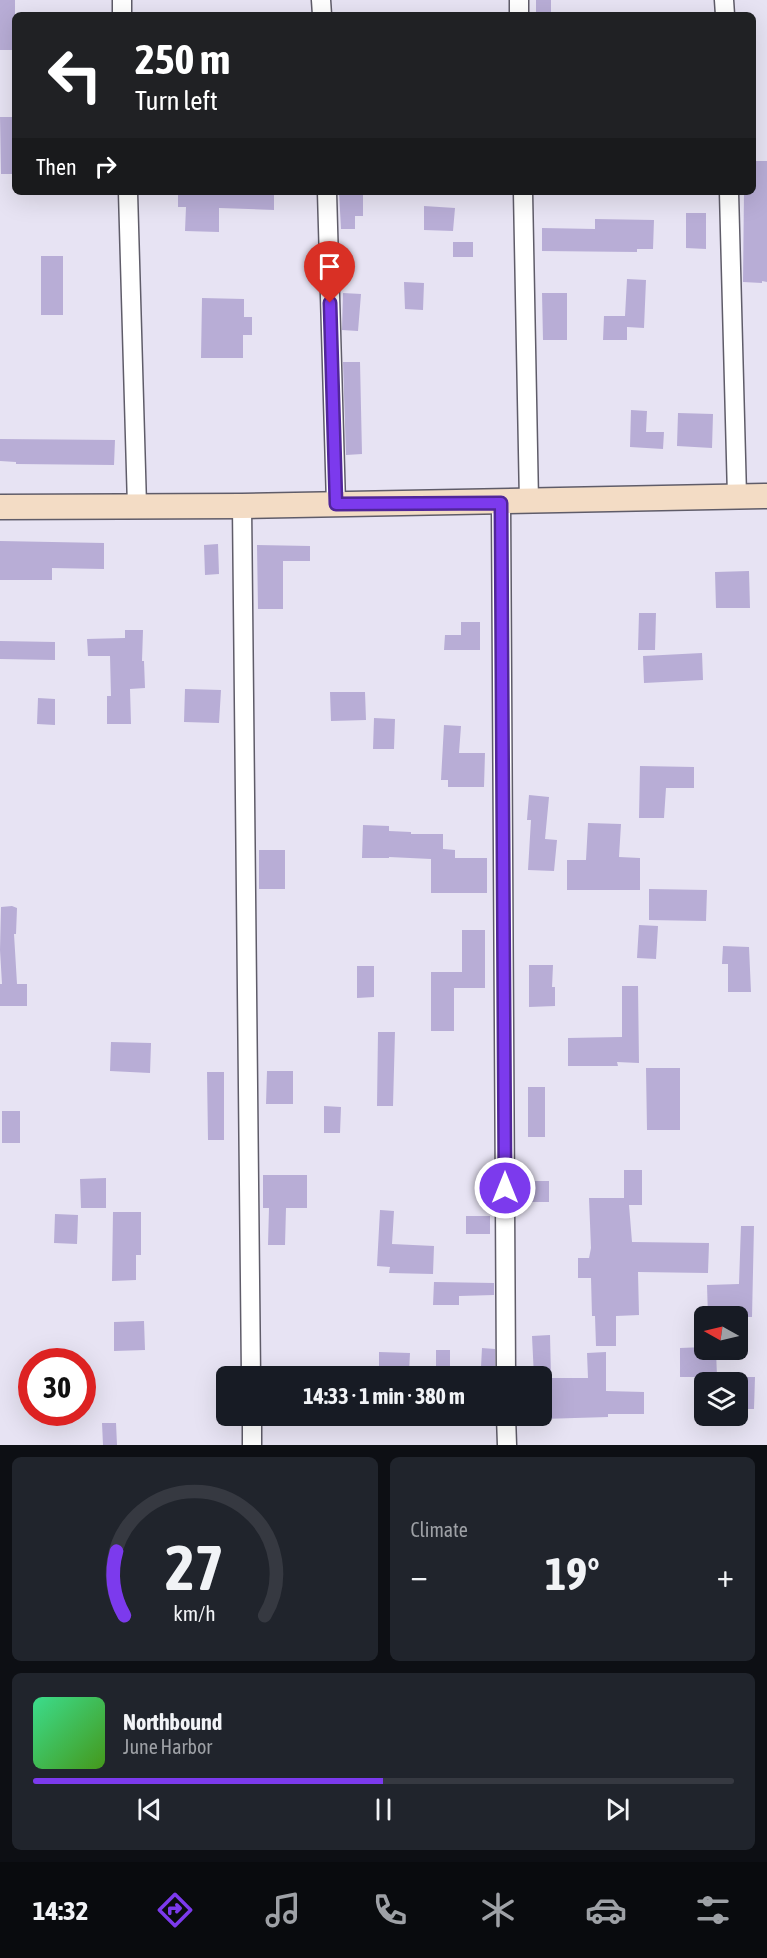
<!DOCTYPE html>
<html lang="en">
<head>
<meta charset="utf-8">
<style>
  :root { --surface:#171b24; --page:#20242c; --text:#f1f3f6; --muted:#9ea1a6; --line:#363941; --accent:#7c3aed }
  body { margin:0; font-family:"Asap Condensed",sans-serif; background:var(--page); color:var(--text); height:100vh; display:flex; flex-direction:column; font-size:22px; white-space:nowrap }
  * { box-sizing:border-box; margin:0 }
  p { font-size:20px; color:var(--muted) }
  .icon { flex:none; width:33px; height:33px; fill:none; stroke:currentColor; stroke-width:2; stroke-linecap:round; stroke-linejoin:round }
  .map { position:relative; height:1445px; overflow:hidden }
  .side { display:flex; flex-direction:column; gap:12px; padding:12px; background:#0d0f14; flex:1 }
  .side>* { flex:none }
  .banner { position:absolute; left:12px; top:12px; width:744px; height:183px; border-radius:9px; box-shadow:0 6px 24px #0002; background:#202124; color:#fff; overflow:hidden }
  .needle { width:39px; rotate:278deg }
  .buttons { position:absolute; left:694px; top:1306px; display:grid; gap:12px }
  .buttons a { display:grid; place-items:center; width:54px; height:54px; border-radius:9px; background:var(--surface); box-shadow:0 6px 24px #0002; font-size:30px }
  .speed { position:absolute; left:18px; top:1348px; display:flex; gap:12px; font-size:30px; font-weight:700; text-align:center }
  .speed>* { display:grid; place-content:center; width:78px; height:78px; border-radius:50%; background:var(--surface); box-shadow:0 6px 24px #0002; line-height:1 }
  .speed .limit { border:9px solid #d22; background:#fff; color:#111 }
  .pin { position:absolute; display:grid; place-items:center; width:51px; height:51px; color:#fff; margin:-62px -26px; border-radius:50% 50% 50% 0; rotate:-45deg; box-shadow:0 0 6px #0007 }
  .pin .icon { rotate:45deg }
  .me { position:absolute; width:66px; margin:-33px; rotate:0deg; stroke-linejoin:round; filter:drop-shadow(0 0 4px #0008) }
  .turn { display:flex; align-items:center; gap:21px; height:126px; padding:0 24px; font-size:27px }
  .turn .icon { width:78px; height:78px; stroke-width:2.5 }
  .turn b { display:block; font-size:42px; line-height:51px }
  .then { display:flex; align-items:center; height:57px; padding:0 24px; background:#0003; gap:12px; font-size:22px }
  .big { font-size:45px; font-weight:700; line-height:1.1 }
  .side .widget { flex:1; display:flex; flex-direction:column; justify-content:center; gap:9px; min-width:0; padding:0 21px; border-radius:9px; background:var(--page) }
  .side .dial { align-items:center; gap:0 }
  .dial svg { height:156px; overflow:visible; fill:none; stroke:var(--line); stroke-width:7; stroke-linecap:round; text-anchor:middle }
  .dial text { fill:var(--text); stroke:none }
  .song { display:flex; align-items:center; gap:18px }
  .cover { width:72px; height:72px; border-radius:9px; background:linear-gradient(135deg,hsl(150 70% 55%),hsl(100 70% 35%)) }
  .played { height:6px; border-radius:3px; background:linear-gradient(90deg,var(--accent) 50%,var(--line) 50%) }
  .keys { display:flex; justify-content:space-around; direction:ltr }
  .heat { display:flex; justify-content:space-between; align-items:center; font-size:33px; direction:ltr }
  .side .tiles { flex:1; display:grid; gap:12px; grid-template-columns:1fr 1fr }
  .widget:last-child { grid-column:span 2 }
  .trip { position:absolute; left:216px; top:1366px; width:336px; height:60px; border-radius:9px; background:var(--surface); box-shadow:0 6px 24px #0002; font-weight:700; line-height:60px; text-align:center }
  .tab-bar { display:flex; height:96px; justify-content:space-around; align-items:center; background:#090b0e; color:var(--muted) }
  .tab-bar .icon { width:42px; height:42px }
  .tab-bar .active { color:var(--accent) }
  .tab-bar b { font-size:27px; color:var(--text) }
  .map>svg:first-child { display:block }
  .building { fill:#b8add6 }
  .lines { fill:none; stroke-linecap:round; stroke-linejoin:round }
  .street-casing { stroke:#5f5c69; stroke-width:21 }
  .secondary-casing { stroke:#5f5c69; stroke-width:27 }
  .street { stroke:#fff; stroke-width:18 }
  .secondary { stroke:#f3dcc5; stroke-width:24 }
  .route-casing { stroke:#51269a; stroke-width:15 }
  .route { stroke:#7c3aed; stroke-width:10 }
</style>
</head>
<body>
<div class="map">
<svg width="767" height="1445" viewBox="0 0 767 1445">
  <rect width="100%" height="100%" fill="#e7e3f3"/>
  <path class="building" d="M0,0H15V50H0Z
    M536,0H551V15H536Z
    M0,117H15V174H1Z
    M753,161H767V282L762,281V283L743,282L744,192H753Z
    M178,192H274V210L219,208V232L185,231L186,207H178Z
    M339,192H363V216H355V229H341Z
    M424,206L455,208L453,231L424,230Z
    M686,213H706V249L686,248Z
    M595,219L654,220L653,249H637V252L542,251V228L595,229Z
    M453,242H473V257H453Z
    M41,256H63V315H41Z
    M627,279L646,280L644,328L627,327V340H603L604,316H625Z
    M404,282L424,283L423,310L405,309Z
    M343,293L361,294L358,331L342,330Z
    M542,293H567V340H543Z
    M202,298L244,299V317H252V335H243V358H201Z
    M343,362H360L362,454L346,455Z
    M631,410L647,411L646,432H664L663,449L630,447Z
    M678,413L713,414L712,448L677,446Z
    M0,439L115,440L114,465L16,464V462L0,461Z
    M0,541L104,543V569L52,568V580H0Z
    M218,544L219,574L205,575L204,545Z
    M257,545L310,546V561H283V609H258Z
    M749,571L750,608H716L715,572Z
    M639,613H656L655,650H638Z
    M461,622H480V650H444L445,635H461Z
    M125,630H143L142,661H144L145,688L130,689L131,724H107V696H111L110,656H88L87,639L125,638Z
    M0,641L55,642V660L0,659Z
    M702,653L703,680L644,683L643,656Z
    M185,689L221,690L219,723L184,722Z
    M330,692H365L366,720L331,721Z
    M38,698L55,699V725L37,724Z
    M374,718L395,719L394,749H373Z
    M444,725L461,726L459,753H485L484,787H448V780H441Z
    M640,766L694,767V788H666L664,818H639Z
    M529,795L549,797L545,839L557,840L554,871L528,870L531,820H527Z
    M588,823L621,824L619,857L640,858V890H567V860H586Z
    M363,825L389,826V831L411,832V834H443V849L455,850V858H487V893H431V859L389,857V858H362Z
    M259,850H285V889H259Z
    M649,889L707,890L706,921L649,920Z
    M12,906L17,908L16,934H14L17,984H27V1006H0V984H2L0,950L1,907Z
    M639,925L658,926L656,959L637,958Z
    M462,930H485V988H454V1031H431V972H462Z
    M723,946L749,947L751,992H728V964H722Z
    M529,965H553L552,987H555V1006L529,1007Z
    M357,966H374V997L357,998Z
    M622,986H638L639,1063L617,1062L618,1066H568V1038L622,1037Z
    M378,1032H395L393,1106H377Z
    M111,1042L151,1043L150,1073L110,1071Z
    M646,1068H680V1130H647Z
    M267,1071H293V1104H266Z
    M207,1072H224V1140H208Z
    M528,1087H545V1137H528Z
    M324,1106L341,1107L340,1133H324Z
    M2,1111H20V1143H2Z
    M624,1170H642V1205H629L632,1242L709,1243L708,1273L638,1272L639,1315L616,1316V1346H596L595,1316H592L591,1278H578V1258H589L591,1248L589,1198H624Z
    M263,1175H307V1208H286L285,1245H268L269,1208H263Z
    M106,1178V1208H81L80,1179Z
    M532,1181H549V1202H532Z
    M380,1210L394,1211L392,1244L434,1246L433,1274L389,1273L390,1267L377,1266Z
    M113,1212H141V1255H136V1280L112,1281Z
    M55,1214L78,1215L77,1244L54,1243Z
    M466,1216H490V1234H466Z
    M741,1226H754L752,1317H708L707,1285L739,1284Z
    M434,1282L494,1283V1295L459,1296V1305H433Z
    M144,1321L145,1350L114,1351V1322Z
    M550,1335L551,1377H534L532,1336Z
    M705,1347V1350H716L717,1377H680V1348Z
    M482,1348L495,1349V1368L481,1367Z
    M436,1350H450V1377H436Z
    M379,1352L410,1353L409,1373H398V1377H379Z
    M606,1352V1391L644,1392V1414H608V1417L542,1419V1378H588L587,1353Z
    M738,1377H755L754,1409H738Z
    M102,1423H116L117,1445H103Z"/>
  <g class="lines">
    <defs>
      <path id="street" d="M122,0V15
        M321,0L322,15
        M519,0V15
        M724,0L725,15
        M128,192L137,506
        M327,192L336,504
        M523,192L529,502
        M729,192L737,496
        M501,503L506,1377
        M242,506L251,1377
        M252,1416V1445
        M506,1416L507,1445"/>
      <path id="secondary" d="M0,507L242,506L767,496"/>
    </defs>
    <use href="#street" class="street-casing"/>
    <use href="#secondary" class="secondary-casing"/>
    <use href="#street" class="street"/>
    <use href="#secondary" class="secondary"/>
  </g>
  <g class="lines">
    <defs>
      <path id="route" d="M330,303L336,504L501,503L505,1188"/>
    </defs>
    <use href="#route" class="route-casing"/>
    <use href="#route" class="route"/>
  </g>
</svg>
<div class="buttons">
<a><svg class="needle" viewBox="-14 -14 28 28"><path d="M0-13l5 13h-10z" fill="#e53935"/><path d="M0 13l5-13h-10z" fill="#9ea1a6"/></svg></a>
<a><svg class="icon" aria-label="layers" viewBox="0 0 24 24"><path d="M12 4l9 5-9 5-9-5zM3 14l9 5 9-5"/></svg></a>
</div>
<div class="speed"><div class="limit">30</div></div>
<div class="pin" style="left:330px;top:303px;background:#d93025"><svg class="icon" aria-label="arrive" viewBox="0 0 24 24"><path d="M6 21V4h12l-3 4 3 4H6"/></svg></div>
<svg class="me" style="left:505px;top:1188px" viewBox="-20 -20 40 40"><circle r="17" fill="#7c3aed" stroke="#fff" stroke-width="3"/><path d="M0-11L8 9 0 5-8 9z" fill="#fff"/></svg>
<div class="trip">14:33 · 1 min · 380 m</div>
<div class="banner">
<div class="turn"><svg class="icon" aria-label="left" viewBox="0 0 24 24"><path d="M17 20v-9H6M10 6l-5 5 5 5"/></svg><div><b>250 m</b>Turn left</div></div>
<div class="then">Then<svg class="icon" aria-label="right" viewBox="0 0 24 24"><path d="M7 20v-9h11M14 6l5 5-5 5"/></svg></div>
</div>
</div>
<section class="side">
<div class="tiles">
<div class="widget dial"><svg viewBox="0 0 100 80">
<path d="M14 69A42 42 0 1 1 86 69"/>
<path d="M14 69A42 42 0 0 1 10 36" stroke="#7c3aed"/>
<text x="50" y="56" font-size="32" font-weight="700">27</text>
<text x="50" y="72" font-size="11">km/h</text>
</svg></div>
<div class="widget"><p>Climate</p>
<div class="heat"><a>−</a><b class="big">19°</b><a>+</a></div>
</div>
<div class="widget">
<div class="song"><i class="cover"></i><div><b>Northbound</b><p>June Harbor</p></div></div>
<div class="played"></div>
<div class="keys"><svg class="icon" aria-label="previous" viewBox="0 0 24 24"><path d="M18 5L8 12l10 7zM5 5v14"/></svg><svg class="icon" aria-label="pause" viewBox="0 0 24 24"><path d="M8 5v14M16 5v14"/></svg><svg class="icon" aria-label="next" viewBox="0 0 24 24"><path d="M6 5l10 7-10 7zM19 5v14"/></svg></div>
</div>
</div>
</section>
<nav class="tab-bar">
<b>14:32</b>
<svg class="icon active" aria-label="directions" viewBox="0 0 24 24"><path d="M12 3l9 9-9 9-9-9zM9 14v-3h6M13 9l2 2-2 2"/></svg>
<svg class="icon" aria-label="music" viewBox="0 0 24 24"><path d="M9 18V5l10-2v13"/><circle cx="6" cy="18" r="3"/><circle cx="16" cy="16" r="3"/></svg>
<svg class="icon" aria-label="phone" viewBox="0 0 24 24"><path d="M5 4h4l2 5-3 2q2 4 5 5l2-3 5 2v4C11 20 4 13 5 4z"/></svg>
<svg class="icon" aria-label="climate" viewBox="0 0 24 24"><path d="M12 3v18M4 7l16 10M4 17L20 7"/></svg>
<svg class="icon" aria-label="car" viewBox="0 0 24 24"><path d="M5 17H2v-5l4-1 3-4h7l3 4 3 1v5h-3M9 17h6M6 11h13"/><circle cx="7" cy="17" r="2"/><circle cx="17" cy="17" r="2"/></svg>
<svg class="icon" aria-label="filters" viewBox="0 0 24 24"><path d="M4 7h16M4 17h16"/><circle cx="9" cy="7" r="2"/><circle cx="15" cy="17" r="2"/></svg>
</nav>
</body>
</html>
